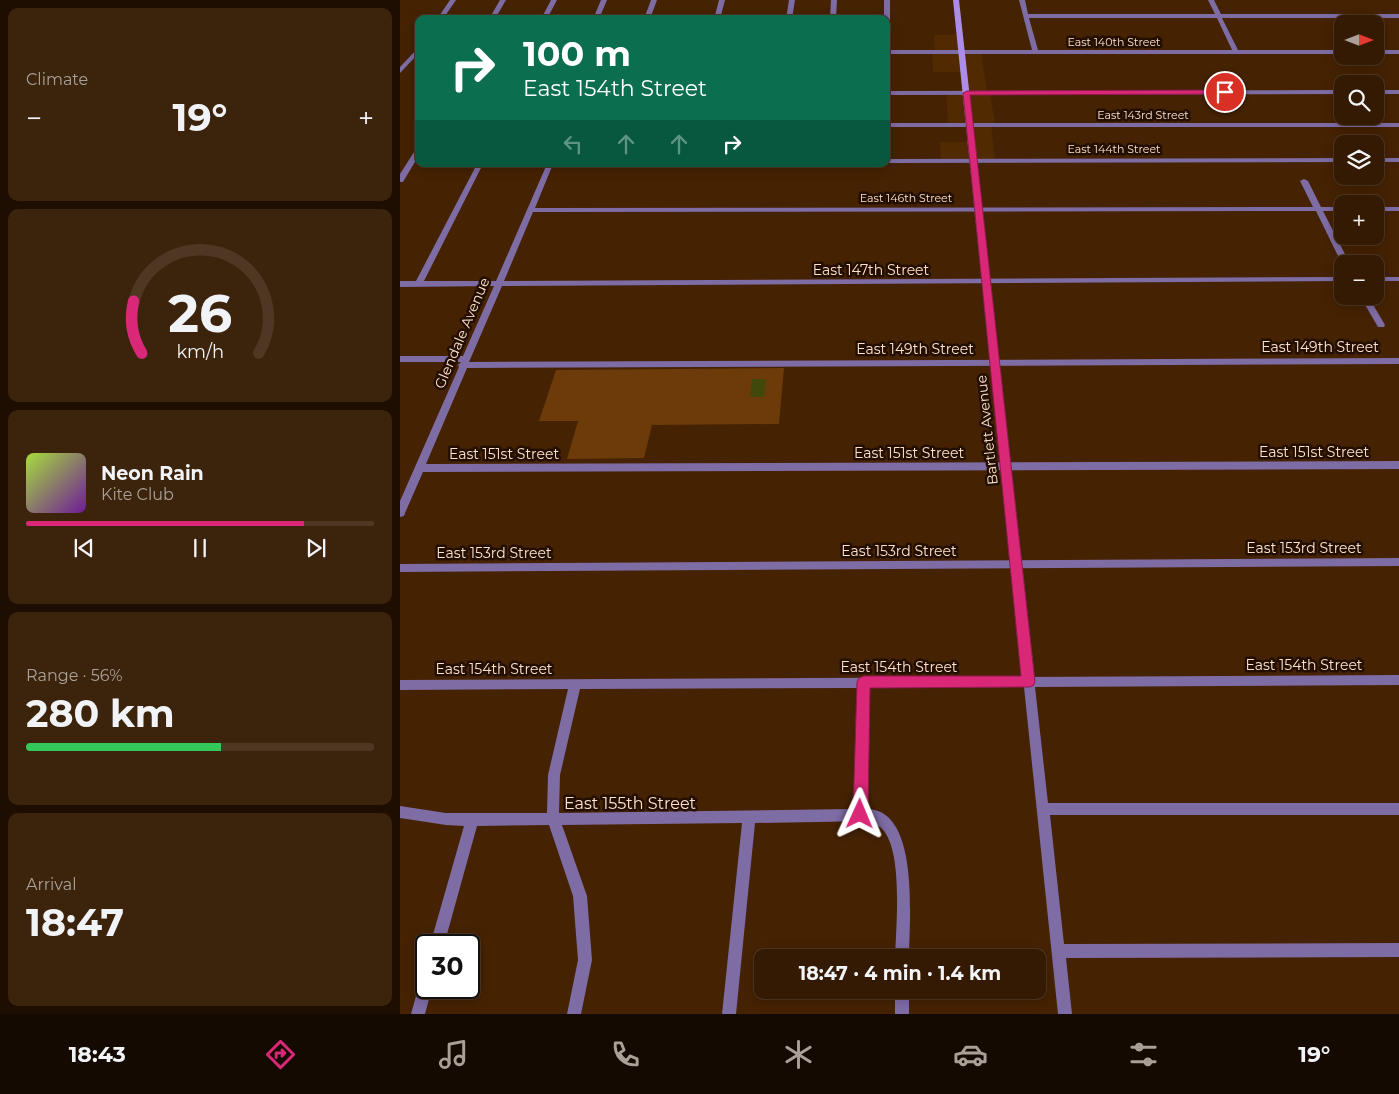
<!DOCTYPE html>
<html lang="en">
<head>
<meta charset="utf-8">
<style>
  :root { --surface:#341a02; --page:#3c230c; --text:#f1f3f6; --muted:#a9a199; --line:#4e3824; --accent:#db2777 }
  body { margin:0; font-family:Montserrat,sans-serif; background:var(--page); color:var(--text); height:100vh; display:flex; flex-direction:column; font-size:19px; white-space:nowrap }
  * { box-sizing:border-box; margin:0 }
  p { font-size:16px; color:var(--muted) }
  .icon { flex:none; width:28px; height:28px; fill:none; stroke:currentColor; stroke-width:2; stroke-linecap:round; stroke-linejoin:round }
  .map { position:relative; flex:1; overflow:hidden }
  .drawer { display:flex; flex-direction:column; gap:8px; padding:8px; background:#1d0e01; width:400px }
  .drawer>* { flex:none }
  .banner { position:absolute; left:15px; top:15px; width:475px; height:152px; border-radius:10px; box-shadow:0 2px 12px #0003,0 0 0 1px var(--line); background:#0b6e4f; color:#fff; overflow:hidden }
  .needle { width:32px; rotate:90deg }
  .tools { position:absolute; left:934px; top:15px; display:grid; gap:10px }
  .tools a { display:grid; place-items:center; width:50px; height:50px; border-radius:10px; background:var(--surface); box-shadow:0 2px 12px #0003,0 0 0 1px var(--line); font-size:25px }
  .speed { position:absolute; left:15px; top:934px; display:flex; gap:10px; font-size:25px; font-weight:700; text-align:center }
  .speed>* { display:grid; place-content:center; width:65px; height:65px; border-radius:50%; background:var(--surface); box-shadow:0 2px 12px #0003,0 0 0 1px var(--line); line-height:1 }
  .speed .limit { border:2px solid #111; border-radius:8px; background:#fff; color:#111 }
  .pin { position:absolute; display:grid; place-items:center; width:42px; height:42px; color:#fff; margin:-21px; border:2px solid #fff; border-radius:50%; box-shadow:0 1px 5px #0007 }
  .me { position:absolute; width:55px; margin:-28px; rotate:1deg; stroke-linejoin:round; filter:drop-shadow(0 0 4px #0008) }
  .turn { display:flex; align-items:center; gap:18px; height:105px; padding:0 25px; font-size:22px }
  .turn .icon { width:65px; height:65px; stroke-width:2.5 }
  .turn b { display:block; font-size:35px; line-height:42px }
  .lanes { display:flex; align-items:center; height:48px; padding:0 25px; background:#0003; justify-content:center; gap:25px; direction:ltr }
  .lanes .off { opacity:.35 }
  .big { font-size:38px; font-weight:700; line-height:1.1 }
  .drawer .widget { flex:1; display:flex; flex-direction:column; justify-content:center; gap:8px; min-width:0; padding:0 18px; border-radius:10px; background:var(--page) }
  .drawer .dial { align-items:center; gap:0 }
  .dial svg { height:130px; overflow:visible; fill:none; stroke:var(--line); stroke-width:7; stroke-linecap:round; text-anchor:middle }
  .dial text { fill:var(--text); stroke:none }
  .song { display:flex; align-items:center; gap:15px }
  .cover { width:60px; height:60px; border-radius:8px; background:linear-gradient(135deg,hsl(80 70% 55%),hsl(280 70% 35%)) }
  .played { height:5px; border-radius:2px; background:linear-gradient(90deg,var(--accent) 80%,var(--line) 80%) }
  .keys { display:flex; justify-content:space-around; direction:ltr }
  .heat { display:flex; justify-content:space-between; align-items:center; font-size:28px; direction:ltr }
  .charge { height:8px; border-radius:4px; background:linear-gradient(90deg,#34c759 56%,var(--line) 0) }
  .trip { position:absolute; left:354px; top:949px; width:292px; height:50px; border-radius:10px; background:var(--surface); box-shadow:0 2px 12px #0003,0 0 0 1px var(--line); font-weight:700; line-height:50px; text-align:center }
  .dock { display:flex; height:80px; justify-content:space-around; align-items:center; background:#150a01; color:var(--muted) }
  .dock .icon { width:35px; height:35px }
  .dock .current { color:var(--accent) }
  .dock b { font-size:22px; color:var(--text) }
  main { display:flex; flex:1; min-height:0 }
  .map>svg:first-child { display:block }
  .built { fill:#522a02 }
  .green { fill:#6d3b09 }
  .water { fill:#40490b }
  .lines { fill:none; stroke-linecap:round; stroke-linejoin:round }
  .street { fill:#7e6ca5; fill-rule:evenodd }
  .secondary { fill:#ac8eea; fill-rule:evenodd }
  .route { fill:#db2777; stroke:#8e194d }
  .labels { text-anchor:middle; stroke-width:5; stroke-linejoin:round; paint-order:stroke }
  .far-street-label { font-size:11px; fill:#ffe1cc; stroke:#230f01 }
  .street-label { font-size:14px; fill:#ffe1cc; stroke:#230f01 }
  .near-street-label { font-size:16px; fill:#ffe1cc; stroke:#230f01 }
</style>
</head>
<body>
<main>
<section class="drawer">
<div class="widget"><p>Climate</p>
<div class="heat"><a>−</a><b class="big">19°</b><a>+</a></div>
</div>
<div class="widget dial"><svg viewBox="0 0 100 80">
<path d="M14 69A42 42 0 1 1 86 69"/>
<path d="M14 69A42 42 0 0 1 9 37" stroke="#db2777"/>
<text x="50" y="56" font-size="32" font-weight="700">26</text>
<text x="50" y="72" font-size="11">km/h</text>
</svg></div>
<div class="widget">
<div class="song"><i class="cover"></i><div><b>Neon Rain</b><p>Kite Club</p></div></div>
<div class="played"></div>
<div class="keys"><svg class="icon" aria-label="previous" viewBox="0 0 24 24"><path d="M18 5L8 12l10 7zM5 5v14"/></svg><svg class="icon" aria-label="pause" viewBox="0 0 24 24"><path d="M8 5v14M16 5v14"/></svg><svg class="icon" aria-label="next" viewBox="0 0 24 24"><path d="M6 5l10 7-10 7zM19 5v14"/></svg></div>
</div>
<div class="widget"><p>Range · 56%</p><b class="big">280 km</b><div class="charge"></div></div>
<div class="widget"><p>Arrival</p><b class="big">18:47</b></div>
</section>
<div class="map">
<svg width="999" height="1014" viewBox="0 0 999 1014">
  <rect width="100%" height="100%" fill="#452202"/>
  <path class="built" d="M560,34L563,52H581L587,93H590L595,125H591L595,161H541L540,142H571L569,125H548L546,93H567L564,72H533L532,52H535L534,35Z"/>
  <path class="green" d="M384,368L379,424L252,425L244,458L167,459L178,421H139L156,370Z"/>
  <path class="water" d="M352,379H366L364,397H350Z"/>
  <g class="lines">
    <path class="street" d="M50,0H56L43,19H37Z
      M100,0H106L95,19H89Z
      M151,0H157L147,19H141Z
      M201,0H207L199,19H193Z
      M251,0H257L250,19H244Z
      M319,0H325L320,19H314Z
      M389,0H395L392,19H386Z
      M431,0H437L436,19H430Z
      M484,0H490V50H632L619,0H625L628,14H815L808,0H814L821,14H999V18H822L838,50H942V54H486V19H484ZM629,18H817L832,50H638Z
      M19,47V53L0,73V67Z
      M975,50H999V54H975Z
      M942,90V94L486,95V91Z
      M975,90H999V94H975Z
      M486,123H999V127H486Z
      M19,147V155L3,182H0V174L16,149Z
      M942,158V162L486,163V159Z
      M975,158H999V162H975Z
      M77,164H83L24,281H96L147,164H153L135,208L913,207L900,181L904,179L908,181L921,207H942V211H923L950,264H942L916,211L133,212L104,281L942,277V281L102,286L69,362L999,358V364L67,368L26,464L999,461V469L23,472L5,513L4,516L0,517V501L59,367L58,365L61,362H0V356H63L94,286L0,287V281H16Z
      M975,207H999V211H975Z
      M975,277H999V281H975Z
      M960,296H968L985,325L984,327H978Z
      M999,558V566L0,572V564Z
      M999,675V685L635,687L648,803H999V815H650L664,944L999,943V957L666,958L672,1014H658L624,687L470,688L466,809C521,808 509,923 509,958H495C496,927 503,856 484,831C481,827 476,824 472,821L355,823L336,1014H322L342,823L162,825L187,896L192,960L181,1014H167L178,960L173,896L149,825L77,826L44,945H30L64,826L46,825L0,818V806L46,813H147L148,775L168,689L0,690V680ZM458,688L454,809L159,813L160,775L180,689Z
      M26,976V988H32L25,1014H11L21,978Z
      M495,990H509V1014H495Z"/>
    <path class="secondary" d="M553,0H559L635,681L633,685L629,686L625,685L623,681Z"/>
  </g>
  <path class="route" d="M825,90L829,92L828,94L570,95L635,682L633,686L629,687L470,688L468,814L465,819L460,821L455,819L453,814L457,682L459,678L464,676H621L563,93L567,91Z"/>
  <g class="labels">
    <g class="far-street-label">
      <text x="714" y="46">East 140th Street</text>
      <text x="743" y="119">East 143rd Street</text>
      <text x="714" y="153">East 144th Street</text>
      <text x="506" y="202">East 146th Street</text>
    </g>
    <g class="street-label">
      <text x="471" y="275">East 147th Street</text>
      <text transform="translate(62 333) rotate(-67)" y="5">Glendale Avenue</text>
      <text x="920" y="352">East 149th Street</text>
      <text x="515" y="354">East 149th Street</text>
      <text transform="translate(587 430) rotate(-96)" y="5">Bartlett Avenue</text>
      <text x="914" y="457">East 151st Street</text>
      <text x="509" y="458">East 151st Street</text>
      <text x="104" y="459">East 151st Street</text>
      <text x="904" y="553">East 153rd Street</text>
      <text x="499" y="556">East 153rd Street</text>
      <text x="94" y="558">East 153rd Street</text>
      <text x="904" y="670">East 154th Street</text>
      <text x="499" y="672">East 154th Street</text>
      <text x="94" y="674">East 154th Street</text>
    </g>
    <g class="near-street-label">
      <text x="230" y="809">East 155th Street</text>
    </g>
  </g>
</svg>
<div class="tools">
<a><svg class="needle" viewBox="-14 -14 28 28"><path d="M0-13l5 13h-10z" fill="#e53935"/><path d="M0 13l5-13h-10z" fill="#a9a199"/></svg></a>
<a><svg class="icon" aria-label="search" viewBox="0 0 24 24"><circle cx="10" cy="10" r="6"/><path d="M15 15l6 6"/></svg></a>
<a><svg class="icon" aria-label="layers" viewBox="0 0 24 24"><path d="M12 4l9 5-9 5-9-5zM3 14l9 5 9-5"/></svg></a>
<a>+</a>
<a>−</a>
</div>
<div class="speed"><div class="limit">30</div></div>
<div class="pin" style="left:825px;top:92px;background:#d93025"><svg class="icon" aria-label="arrive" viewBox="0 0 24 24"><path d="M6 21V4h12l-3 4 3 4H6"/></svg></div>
<svg class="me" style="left:460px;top:814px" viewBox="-20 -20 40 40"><path d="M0-17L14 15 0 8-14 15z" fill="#db2777" stroke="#fff" stroke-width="4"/></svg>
<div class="trip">18:47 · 4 min · 1.4 km</div>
<div class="banner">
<div class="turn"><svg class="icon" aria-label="right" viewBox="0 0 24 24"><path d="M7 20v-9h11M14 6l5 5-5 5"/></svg><div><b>100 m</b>East 154th Street</div></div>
<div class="lanes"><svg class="icon off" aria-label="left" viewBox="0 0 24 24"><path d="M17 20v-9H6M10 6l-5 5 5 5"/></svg><svg class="icon off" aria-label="ahead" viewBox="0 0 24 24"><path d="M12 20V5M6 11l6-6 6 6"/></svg><svg class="icon off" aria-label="ahead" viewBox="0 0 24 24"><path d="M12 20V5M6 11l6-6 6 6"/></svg><svg class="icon" aria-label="right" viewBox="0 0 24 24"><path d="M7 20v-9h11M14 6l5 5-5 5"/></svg></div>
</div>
</div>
</main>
<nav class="dock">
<b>18:43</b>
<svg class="icon current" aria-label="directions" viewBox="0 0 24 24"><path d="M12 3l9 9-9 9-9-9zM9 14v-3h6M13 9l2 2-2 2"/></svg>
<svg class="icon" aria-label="music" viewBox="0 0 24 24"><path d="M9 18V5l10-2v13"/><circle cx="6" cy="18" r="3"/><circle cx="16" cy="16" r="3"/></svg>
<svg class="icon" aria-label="phone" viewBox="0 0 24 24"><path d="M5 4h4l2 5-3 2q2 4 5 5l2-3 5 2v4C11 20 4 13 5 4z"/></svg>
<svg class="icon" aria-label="climate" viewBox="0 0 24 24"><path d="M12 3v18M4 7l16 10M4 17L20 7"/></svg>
<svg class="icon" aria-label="car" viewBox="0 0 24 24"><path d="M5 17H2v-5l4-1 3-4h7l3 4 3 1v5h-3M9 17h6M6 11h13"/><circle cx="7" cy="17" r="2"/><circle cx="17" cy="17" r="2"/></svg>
<svg class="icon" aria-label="filters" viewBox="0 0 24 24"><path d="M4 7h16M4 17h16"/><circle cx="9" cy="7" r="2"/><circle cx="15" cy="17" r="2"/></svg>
<b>19°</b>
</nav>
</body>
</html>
